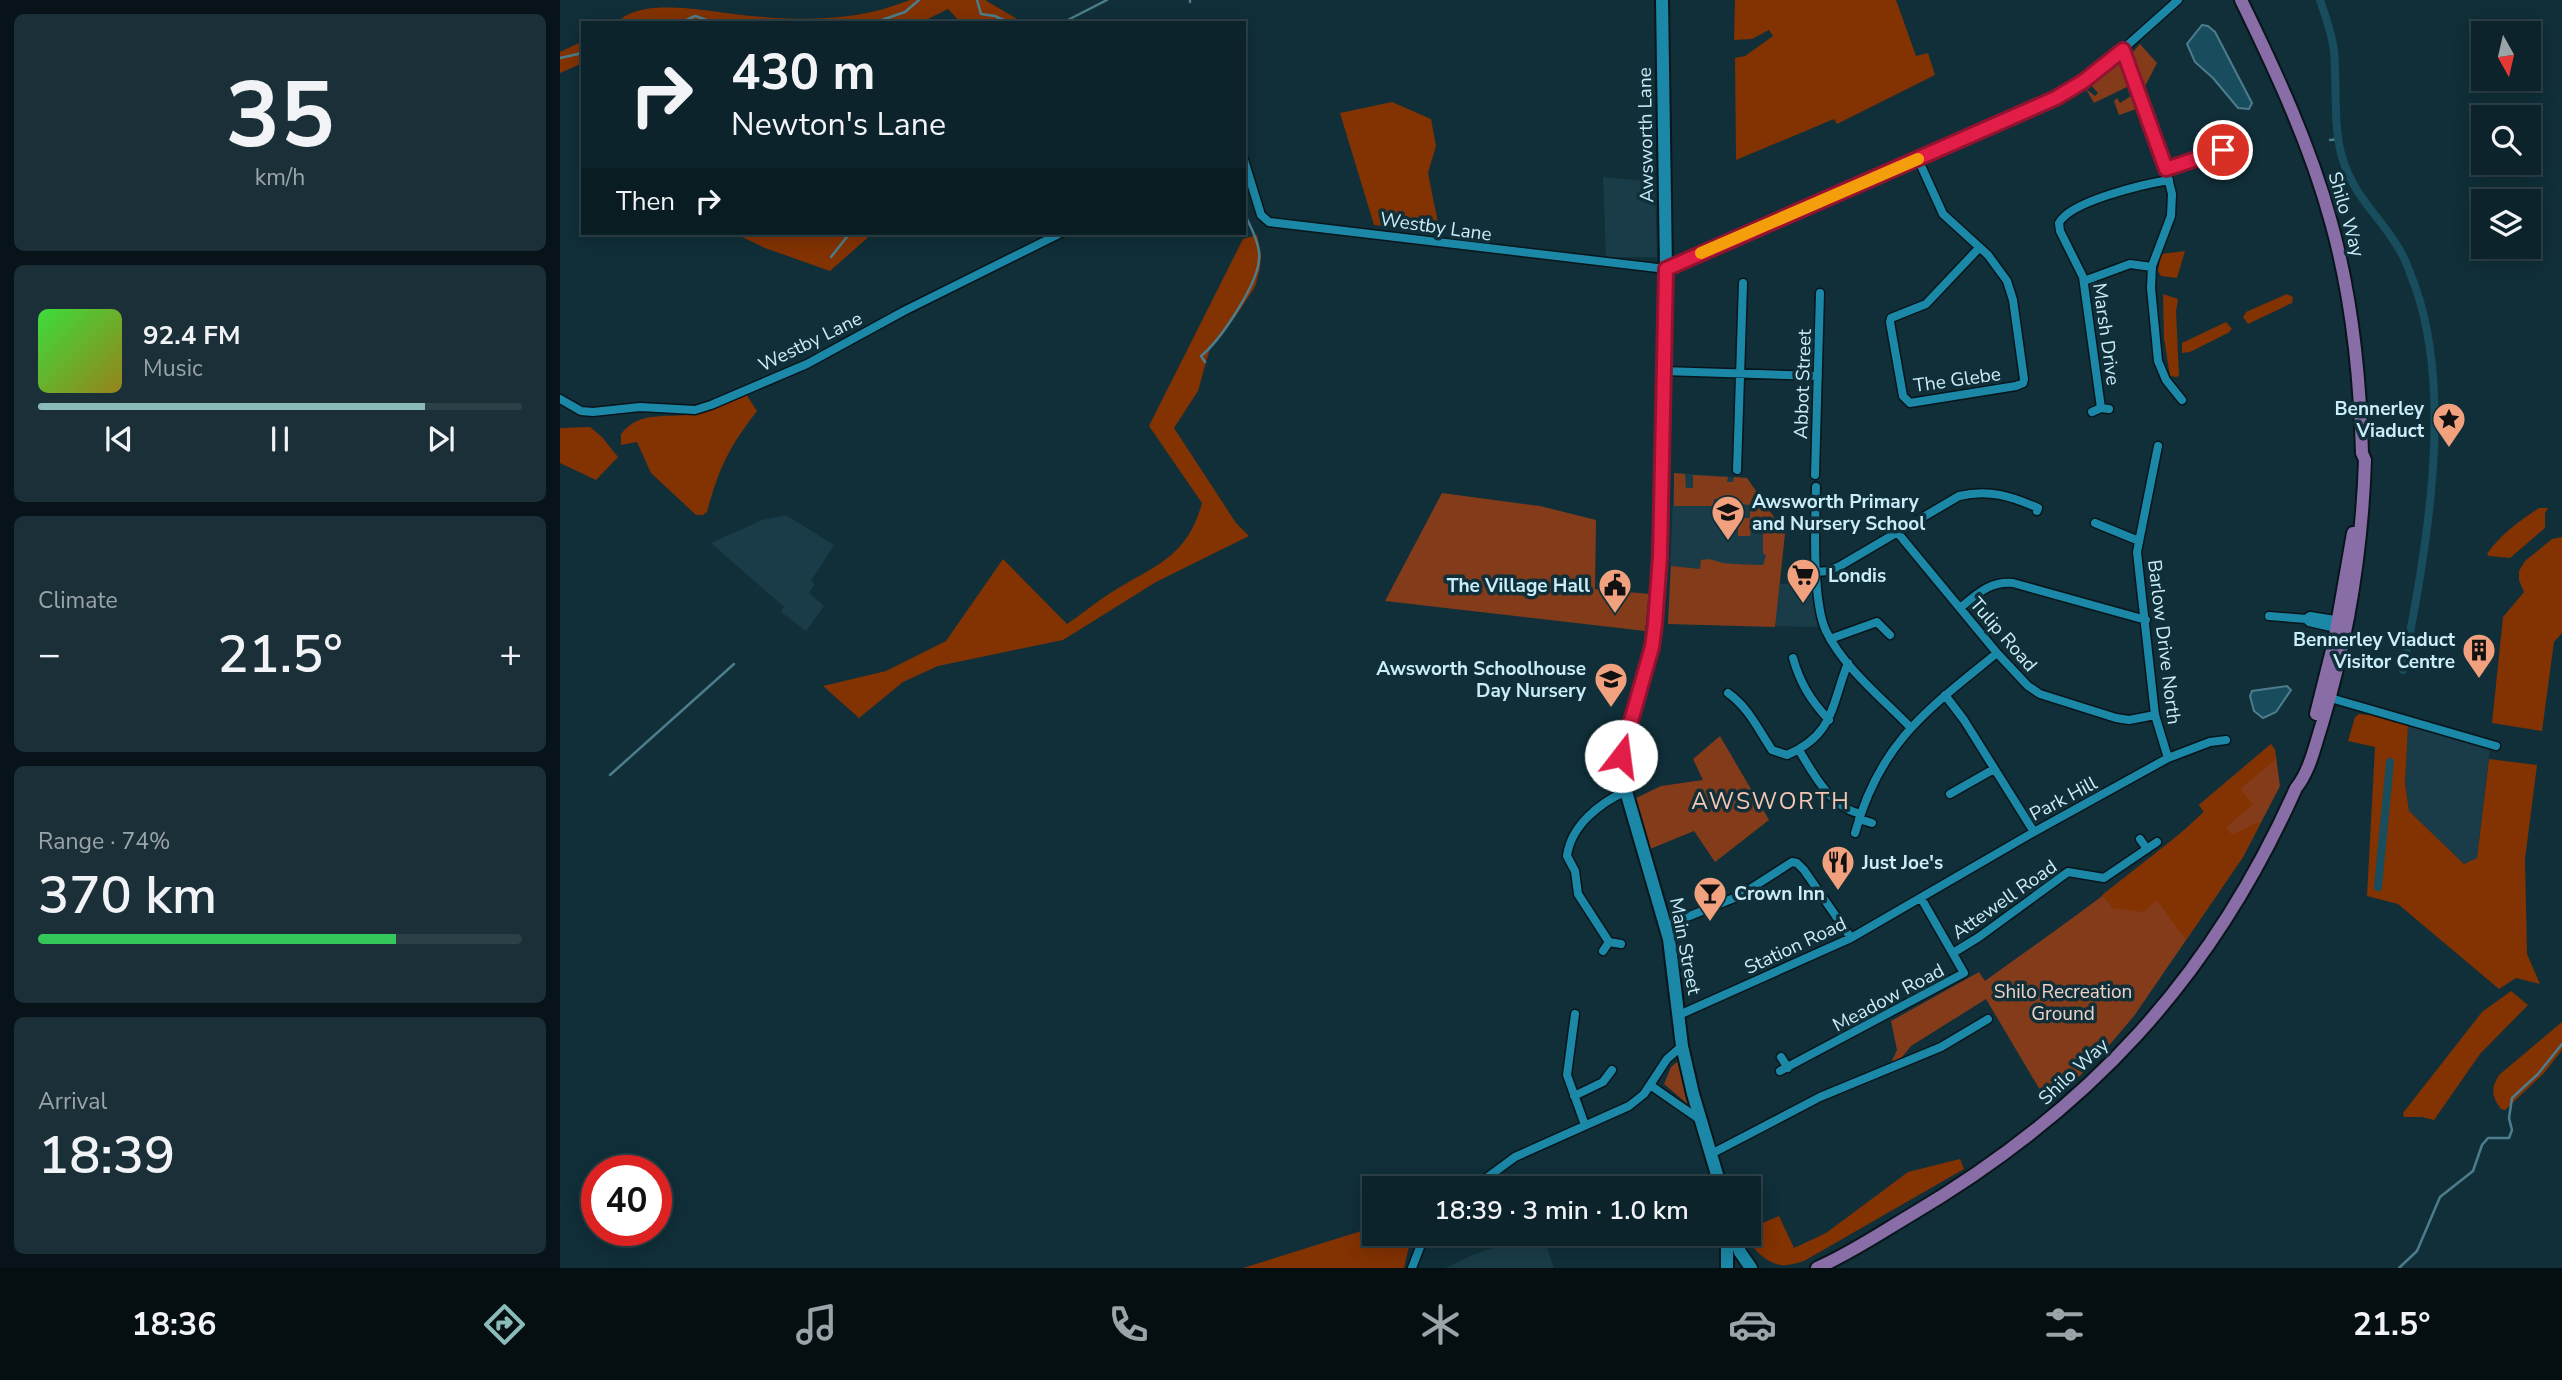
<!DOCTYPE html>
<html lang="en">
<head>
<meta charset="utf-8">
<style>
  :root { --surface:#0c232b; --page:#1a2f37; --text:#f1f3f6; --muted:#9aa4a9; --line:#2c4047; --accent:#8bbbb9 }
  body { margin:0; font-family:"Nunito Sans",sans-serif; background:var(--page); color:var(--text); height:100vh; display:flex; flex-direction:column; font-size:26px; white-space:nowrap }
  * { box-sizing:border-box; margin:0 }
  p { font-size:23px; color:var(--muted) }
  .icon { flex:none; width:38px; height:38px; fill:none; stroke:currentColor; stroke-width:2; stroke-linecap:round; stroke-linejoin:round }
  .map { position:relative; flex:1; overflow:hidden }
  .sheet { display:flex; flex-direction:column; gap:14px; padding:14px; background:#071318; width:560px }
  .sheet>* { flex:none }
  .top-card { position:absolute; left:21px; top:21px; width:665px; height:214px; border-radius:0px; box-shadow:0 4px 18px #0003,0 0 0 2px var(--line); background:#0c232b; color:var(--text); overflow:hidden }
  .needle { width:46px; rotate:172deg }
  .controls { position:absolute; left:1911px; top:21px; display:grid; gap:14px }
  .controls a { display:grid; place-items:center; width:70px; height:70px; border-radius:0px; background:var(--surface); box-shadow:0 4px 18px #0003,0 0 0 2px var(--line); font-size:35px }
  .speed { position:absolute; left:21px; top:1155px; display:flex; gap:14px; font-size:35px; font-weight:700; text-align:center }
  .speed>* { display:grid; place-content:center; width:91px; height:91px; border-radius:50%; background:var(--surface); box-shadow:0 4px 18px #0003,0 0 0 2px var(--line); line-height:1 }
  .speed .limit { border:10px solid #d22; background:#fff; color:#111 }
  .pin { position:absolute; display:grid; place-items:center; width:60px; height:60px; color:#fff; margin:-30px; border:4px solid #fff; border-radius:50%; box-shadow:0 2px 7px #0007 }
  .me { position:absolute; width:77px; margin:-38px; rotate:15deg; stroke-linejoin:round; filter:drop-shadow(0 0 5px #0008) }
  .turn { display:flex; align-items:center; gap:24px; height:147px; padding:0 35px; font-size:32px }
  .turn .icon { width:91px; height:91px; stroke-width:2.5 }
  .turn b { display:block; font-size:49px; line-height:60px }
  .then { display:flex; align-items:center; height:66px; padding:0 35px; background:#0003; gap:14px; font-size:26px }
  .big { font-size:52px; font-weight:600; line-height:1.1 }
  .sheet .tile { flex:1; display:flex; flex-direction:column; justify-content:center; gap:10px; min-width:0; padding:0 24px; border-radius:10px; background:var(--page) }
  .sheet .dial { align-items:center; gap:0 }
  .dial b { font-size:91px; line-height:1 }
  .song { display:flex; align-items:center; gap:21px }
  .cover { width:84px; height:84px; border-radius:10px; background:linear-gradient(135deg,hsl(120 70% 55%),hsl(50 70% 35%)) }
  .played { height:7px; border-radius:4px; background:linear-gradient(90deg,var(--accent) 80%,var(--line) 80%) }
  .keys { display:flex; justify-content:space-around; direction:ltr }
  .heat { display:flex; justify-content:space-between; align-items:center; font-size:38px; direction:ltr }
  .charge { height:10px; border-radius:5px; background:linear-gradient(90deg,#34c759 74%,var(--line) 0) }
  .trip { position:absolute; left:802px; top:1176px; width:399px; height:70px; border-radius:0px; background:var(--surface); box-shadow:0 4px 18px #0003,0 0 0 2px var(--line); font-weight:600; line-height:70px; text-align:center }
  .dock { display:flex; height:112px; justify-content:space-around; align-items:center; background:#050e11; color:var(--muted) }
  .dock .icon { width:49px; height:49px }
  .dock .active { color:var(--accent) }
  .dock b { font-size:32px; color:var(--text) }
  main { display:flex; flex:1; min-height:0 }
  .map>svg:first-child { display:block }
  .built { fill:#193c48 }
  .green { fill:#843b19 }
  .forest { fill:#833202 }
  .water { fill:#184d5e; stroke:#4d7d8d; stroke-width:2 }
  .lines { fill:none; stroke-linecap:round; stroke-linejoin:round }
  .stream { stroke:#4d7d8d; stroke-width:2.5 }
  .canal { stroke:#184d5e; stroke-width:8 }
  .street-casing { stroke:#08151a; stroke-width:11 }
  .secondary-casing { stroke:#08151a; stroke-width:16 }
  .primary-casing { stroke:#08151a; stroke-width:16 }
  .street { stroke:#1b88a8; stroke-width:8 }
  .secondary { stroke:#1b88a8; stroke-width:12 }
  .primary { stroke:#896da7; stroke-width:12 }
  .route-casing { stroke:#92132f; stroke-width:18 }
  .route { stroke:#e11d48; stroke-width:12 }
  .slow { stroke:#f59e0b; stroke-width:12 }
  .labels { text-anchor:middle; stroke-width:7; stroke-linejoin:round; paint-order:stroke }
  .street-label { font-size:19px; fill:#caedfb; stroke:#102f39 }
  .poi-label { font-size:19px; font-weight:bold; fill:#caedfb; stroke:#102f39; text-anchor:end }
  .park-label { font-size:19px; fill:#efd2c6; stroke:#102f39 }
  .quarter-label { font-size:23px; letter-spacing:2px; fill:#f5c6b3; stroke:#102f39 }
</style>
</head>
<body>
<main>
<section class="sheet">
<div class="tile dial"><b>35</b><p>km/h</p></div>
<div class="tile">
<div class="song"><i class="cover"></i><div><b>92.4 FM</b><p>Music</p></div></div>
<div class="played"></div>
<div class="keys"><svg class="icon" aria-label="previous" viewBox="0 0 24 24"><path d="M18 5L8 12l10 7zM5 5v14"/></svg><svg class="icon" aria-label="pause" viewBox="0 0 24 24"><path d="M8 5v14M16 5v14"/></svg><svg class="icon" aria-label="next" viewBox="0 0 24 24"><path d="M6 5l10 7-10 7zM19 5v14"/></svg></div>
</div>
<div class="tile"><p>Climate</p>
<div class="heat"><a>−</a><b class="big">21.5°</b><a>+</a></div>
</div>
<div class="tile"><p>Range · 74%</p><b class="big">370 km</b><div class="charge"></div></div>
<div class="tile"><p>Arrival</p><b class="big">18:39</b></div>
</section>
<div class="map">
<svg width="2002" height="1268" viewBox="0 0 2002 1268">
  <rect width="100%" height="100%" fill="#102f39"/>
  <path class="built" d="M1043,177L1095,182L1097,257H1046Z
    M1114,473L1187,478L1225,533L1220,584H1253L1258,627L1108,624Z
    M226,515L274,545L251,581L255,584L249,593L264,606L246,631L221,612L224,607L151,543L202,520Z
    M1848,726L1930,747L1917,858L1909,863L1904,864L1849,811L1845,783Z
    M970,1234H982L994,1268H885L915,1254Z"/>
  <path class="green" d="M1580,44L1597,63L1584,88L1572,53Z
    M1560,63L1564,65L1571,85L1534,103L1526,89L1535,96L1538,93L1531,85Z
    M1572,89L1579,108L1559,115L1554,101L1557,98L1560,103L1571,96Z
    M1114,473L1125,474L1126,488H1133V475L1168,477L1167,482H1173L1174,477L1187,478L1225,533L1215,627L1108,624L1111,566L1140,569L1141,560C1150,558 1154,561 1163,563C1167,564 1200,565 1203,565L1206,556L1203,553V530H1191L1190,536H1178V518H1190V505L1164,502V499H1154L1153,506H1114Z
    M882,493L980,506L1036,520L1035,589L1090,594L1085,631L825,601Z
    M1160,736L1209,820L1155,862L1134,831L1090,849L1074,799L1101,786L1143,780L1133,759Z
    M1711,744L1715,750L1720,786L1683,857L1574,1016L1541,1055L1500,1095L1480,1090L1426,999L1351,1046L1342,1057L1331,1063L1337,1050L1331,1021L1419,972L1425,981C1500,927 1577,874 1644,812L1639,805Z
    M1122,1058L1131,1107L1104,1084L1111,1067Z"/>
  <path class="forest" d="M350,0H425L464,23H401L388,9L360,23H55C61,19 67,14 74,12C103,1 160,13 191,16C247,21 297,21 350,0Z
    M1175,0H1336L1356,56L1368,53L1375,75L1277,124L1274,119L1176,160L1175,58L1185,56L1213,36L1209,30L1192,39L1174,40Z
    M23,41V63L0,73V52Z
    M832,102L871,119L876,146L868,173L880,233L814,225L780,113Z
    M180,233L220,235L313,233L270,271L205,248L180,236Z
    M697,235L701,255L700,268L695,287L675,317L650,348L638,391L614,428L676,523L689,536L596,582L503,640L378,666L343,682L299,718L263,686L326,671L386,641L443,559L507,624C522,614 536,602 552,592C595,565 627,558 642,503L589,426L683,239Z
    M1625,251L1617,278L1601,276L1598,271L1601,254Z
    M1603,294L1618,299L1616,311L1619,376L1616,377L1610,376L1604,338Z
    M1727,294L1733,297L1732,303L1688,324L1683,317L1686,312Z
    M1666,322L1672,329L1668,333L1630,352L1622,353V343Z
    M186,394L197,411C169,447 159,468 147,512L143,515H136L91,473L77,442L61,445V434C81,408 111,420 139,413C156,409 170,401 186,394Z
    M30,427L42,437L58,457L36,480L0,463V428Z
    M1979,508H1988L1985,513V528L1950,558L1929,556L1927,554C1940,535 1959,521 1979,508Z
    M2002,537V633L1994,642L1982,731L1932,723L1943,617L1964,592L1959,580V571L1965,561L1992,539Z
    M1799,714L1811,715L1848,726L1845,783L1849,811L1904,864L1917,858L1929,759L1977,765L1965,859L1967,954L1980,984L1956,978L1939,989L1838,904L1807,896L1815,747L1788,741L1795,717Z
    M1711,744L1715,750V760L1680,789L1693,804L1666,827L1672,835L1694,824L1701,822L1683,857L1626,940L1597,900L1584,912L1553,908L1542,895L1621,833L1644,812L1639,805Z
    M1951,991L1968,1005L1920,1054L1874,1120L1862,1117H1844L1843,1113L1922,1012Z
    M2002,1022V1050L1984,1073L1945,1110L1941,1109C1931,1096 1931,1088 1939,1075Z
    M1400,1159L1404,1169L1244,1261C1236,1263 1229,1266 1221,1265C1205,1263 1185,1244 1188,1229L1219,1216L1234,1248L1266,1233L1348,1172Z
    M814,1227V1234H844L851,1238L844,1268H683Z"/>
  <path class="water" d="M1642,25L1648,26L1655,32L1692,103L1689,109L1678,108L1653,78L1635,62L1627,44Z
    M1727,686L1731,690L1716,712L1703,718L1694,711L1690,696L1692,691Z"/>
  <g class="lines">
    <path class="stream" d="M417,0L421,14L435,16L450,23
      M630,0V2
      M120,23L135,16L155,23
      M313,23L345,12L359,0
      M502,23L547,0
      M0,58L18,54L23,51
      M1770,140L1780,139
      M271,257L290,233
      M645,362L641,356C660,341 698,284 699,259C701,246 690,225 684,213
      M50,775L174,664
      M1839,1268L1857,1251L1880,1197L1913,1171L1922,1145L1928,1138H1949L1952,1130L1949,1118L1952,1098L1978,1074L2002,1044"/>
    <path class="canal" d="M1760,0C1766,17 1772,34 1774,51C1777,83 1773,127 1782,157C1795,201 1825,220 1843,256C1848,266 1851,276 1855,286C1895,398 1865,556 1843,670
      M1818,887L1830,762"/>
    <defs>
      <path id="street" d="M1563,50L1604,162L1612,194L1611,216L1592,266L1591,288L1598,361L1606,380L1622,400
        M1650,154L1657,173
        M1358,159L1383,214L1428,255L1447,281L1453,300L1464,379L1463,383L1456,386L1350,403L1343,396L1330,322L1331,318L1366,304L1419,248
        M684,160L701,215L709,222L1106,269L1496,98L1543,67L1618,0
        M1606,168L1663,150
        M1524,281L1570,264L1592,267
        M1103,371L1258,376
        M0,399L21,411L33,412L80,407L135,410L151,405L247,364L344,311L501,233
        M1541,408L1523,277L1500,231L1499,223C1510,201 1585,184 1609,180
        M1532,412L1541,408L1549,409
        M1598,446L1577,552L1595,715L1608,758
        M1177,470L1183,283
        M1255,475L1260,293
        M1256,487C1255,521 1252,602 1266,631C1284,668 1322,698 1350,727
        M1535,523L1579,541
        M1337,532L1437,653L1468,686L1480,694L1556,718L1569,720L1595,715
        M1257,572L1268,571L1280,566L1399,496C1429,489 1451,496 1478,508L1477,511
        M1400,608C1417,594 1430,581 1453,583L1586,620
        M1709,616L1746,619L1749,622L1780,629
        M1746,619L1750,616L1781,621
        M1270,639L1317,622L1330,635
        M1233,658C1240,683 1251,701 1269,720
        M1168,693C1189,708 1198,729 1212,750L1227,755C1275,734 1271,705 1288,663
        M1385,695L1404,720L1474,832
        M1767,697L1936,746
        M1239,750C1254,775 1270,806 1300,814
        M1390,794L1434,769
        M1299,819L1312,823
        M1295,833C1320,742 1367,710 1437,653
        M1580,839L1587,849
        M1105,926L1179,896L1232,862L1237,863L1244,870L1291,938
        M1049,942L1018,894L1015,871L1007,856C1011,825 1040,803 1066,791
        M1043,951L1049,942L1061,944
        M1393,953L1419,937L1508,872L1544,878L1597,842
        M1015,1014L1007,1075L1025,1125
        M1119,1015L1291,938L1474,832L1608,758L1650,742L1666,740
        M1221,1057L1228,1068
        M1220,1071L1404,973L1361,898
        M1090,1085L1139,1119
        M1014,1096L1043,1082L1052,1070
        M1151,1154L1260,1097L1381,1047L1428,1019
        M913,1188L955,1157L1069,1106L1084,1094L1107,1059L1122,1046
        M852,1268L865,1234"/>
      <path id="secondary" d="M1102,0L1106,269L1100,556L1092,647L1063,744L1061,763L1063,781L1109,939L1122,1046L1133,1094L1161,1188
        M1174,1234L1180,1252L1191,1268
        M1167,1268V1234"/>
      <path id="primary" d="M1756,714L1774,642L1793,533
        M1257,1268C1289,1254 1319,1234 1349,1216C1528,1111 1651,979 1736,788C1750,771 1755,745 1762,724C1788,638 1802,551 1805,460L1802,453C1800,374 1792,297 1771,222C1750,145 1716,72 1681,0"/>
    </defs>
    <use href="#street" class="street-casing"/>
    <use href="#secondary" class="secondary-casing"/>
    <use href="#primary" class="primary-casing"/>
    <use href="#street" class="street"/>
    <use href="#secondary" class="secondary"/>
    <use href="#primary" class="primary"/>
  </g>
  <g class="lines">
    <defs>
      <path id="route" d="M1061,756L1092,647L1095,624L1100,556L1106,269L1496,98L1524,81L1563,50L1606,169L1663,150"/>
    </defs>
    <use href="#route" class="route-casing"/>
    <use href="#route" class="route"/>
    <path class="slow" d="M1141,253L1358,159"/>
  </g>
  <defs>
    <symbol id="sight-pin" viewBox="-11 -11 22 30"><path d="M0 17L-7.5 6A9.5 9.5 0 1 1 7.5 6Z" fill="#f2a17e" stroke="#102f39"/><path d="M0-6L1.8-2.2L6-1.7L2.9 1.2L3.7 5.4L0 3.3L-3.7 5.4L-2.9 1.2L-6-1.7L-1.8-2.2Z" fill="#111"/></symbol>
    <symbol id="school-pin" viewBox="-11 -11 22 30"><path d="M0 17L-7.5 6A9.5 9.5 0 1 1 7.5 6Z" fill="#f2a17e" stroke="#102f39"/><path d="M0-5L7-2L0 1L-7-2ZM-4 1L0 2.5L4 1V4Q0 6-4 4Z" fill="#111"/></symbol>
    <symbol id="supermarket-pin" viewBox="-11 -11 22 30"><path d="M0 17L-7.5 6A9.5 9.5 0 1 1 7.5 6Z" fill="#f2a17e" stroke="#102f39"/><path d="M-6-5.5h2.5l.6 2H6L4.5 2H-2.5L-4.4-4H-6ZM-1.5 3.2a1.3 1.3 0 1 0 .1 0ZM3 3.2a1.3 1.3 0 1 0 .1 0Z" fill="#111"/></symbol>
    <symbol id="civic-pin" viewBox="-11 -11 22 30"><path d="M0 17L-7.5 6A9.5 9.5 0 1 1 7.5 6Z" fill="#f2a17e" stroke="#102f39"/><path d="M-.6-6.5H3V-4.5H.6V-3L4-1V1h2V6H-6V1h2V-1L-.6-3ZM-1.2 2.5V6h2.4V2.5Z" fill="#111"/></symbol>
    <symbol id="building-pin" viewBox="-11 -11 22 30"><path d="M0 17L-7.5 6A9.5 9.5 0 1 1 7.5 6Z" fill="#f2a17e" stroke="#102f39"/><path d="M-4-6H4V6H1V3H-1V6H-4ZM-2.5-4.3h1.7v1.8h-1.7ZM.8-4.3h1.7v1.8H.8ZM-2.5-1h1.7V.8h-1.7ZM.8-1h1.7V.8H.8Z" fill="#111"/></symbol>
    <symbol id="restaurant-pin" viewBox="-11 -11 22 30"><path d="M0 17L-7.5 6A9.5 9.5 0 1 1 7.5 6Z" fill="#f2a17e" stroke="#102f39"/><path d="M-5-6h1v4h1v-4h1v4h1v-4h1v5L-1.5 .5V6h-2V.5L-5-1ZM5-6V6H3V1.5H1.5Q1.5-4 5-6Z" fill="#111"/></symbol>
    <symbol id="bar-pin" viewBox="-11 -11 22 30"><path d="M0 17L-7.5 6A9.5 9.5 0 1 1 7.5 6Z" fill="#f2a17e" stroke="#102f39"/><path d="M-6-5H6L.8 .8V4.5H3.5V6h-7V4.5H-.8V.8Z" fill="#111"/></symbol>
  </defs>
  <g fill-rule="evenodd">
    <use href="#sight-pin" x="1870" y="400" width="38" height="52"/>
    <use href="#school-pin" x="1149" y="493" width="38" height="52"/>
    <use href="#supermarket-pin" x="1224" y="556" width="38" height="52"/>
    <use href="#civic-pin" x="1036" y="566" width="38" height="52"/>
    <use href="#building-pin" x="1900" y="631" width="38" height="52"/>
    <use href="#school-pin" x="1032" y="660" width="38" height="52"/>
    <use href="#restaurant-pin" x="1259" y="843" width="38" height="52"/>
    <use href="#bar-pin" x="1131" y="874" width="38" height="52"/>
  </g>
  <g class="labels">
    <g class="street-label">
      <text transform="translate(1085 135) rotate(-91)" y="7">Awsworth Lane</text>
      <text transform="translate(1787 214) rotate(74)" y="7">Shilo Way</text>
      <text transform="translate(876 226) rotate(8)" y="7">Westby Lane</text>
      <text transform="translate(1547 334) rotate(82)" y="7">Marsh Drive</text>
      <text transform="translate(250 341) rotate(-26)" y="7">Westby Lane</text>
      <text transform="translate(1397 379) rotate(-8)" y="7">The Glebe</text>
      <text transform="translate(1242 384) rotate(-88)" y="7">Abbot Street</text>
      <text transform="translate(1444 634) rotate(49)" y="7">Tulip Road</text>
      <text transform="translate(1605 642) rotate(83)" y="7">Barlow Drive North</text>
      <text transform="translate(1503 798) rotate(-28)" y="7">Park Hill</text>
      <text transform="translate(1444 899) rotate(-35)" y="7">Attewell Road</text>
      <text transform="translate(1235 945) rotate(-25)" y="7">Station Road</text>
      <text transform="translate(1126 946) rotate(79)" y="7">Main Street</text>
      <text transform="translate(1328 997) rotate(-28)" y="7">Meadow Road</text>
      <text transform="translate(1513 1071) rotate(-43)" y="7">Shilo Way</text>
    </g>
    <g class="poi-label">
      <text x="1864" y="415">Bennerley<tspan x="1864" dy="22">Viaduct</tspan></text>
      <text x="1192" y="508" text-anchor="start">Awsworth Primary<tspan x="1192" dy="22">and Nursery School</tspan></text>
      <text x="1268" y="582" text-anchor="start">Londis</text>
      <text x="1030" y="592">The Village Hall</text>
      <text x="1895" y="646">Bennerley Viaduct<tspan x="1895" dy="22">Visitor Centre</tspan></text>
      <text x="1026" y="675">Awsworth Schoolhouse<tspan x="1026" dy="22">Day Nursery</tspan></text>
      <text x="1302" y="869" text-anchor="start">Just Joe's</text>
      <text x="1174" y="900" text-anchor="start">Crown Inn</text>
    </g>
    <g class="park-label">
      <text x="1503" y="998">Shilo Recreation<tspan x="1503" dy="22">Ground</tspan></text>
    </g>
    <g class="quarter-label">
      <text x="1211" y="809">AWSWORTH</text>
    </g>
  </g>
</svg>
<div class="controls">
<a><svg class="needle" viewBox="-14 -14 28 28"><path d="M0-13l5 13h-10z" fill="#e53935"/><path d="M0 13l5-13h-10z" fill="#9aa4a9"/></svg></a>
<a><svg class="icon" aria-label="search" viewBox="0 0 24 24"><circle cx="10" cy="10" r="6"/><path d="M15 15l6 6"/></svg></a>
<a><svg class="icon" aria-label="layers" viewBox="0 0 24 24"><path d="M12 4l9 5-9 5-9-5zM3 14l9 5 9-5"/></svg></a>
</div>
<div class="speed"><div class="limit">40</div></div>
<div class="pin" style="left:1663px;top:150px;background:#d93025"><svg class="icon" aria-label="arrive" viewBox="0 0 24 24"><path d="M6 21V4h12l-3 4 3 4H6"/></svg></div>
<svg class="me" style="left:1061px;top:756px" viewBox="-20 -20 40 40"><circle r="19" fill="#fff"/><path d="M0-13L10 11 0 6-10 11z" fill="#e11d48"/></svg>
<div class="trip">18:39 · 3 min · 1.0 km</div>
<div class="top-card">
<div class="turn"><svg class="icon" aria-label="right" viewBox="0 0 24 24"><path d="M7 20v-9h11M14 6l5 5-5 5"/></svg><div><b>430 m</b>Newton's Lane</div></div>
<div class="then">Then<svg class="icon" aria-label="right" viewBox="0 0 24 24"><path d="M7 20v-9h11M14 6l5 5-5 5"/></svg></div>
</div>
</div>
</main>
<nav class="dock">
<b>18:36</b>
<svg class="icon active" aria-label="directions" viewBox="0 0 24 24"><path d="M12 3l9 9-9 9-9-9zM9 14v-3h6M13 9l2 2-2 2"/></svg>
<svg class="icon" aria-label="music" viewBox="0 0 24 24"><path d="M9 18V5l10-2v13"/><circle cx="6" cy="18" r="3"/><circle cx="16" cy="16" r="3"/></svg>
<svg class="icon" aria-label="phone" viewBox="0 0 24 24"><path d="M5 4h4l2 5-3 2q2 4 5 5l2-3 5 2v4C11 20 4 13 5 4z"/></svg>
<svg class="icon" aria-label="climate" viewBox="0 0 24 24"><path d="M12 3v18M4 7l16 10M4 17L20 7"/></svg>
<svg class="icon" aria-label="car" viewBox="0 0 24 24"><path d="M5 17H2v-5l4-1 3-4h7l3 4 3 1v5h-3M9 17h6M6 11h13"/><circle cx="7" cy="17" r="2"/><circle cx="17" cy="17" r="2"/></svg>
<svg class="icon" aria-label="filters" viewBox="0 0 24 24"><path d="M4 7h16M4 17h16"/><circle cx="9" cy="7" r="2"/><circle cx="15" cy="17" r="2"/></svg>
<b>21.5°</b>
</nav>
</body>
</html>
